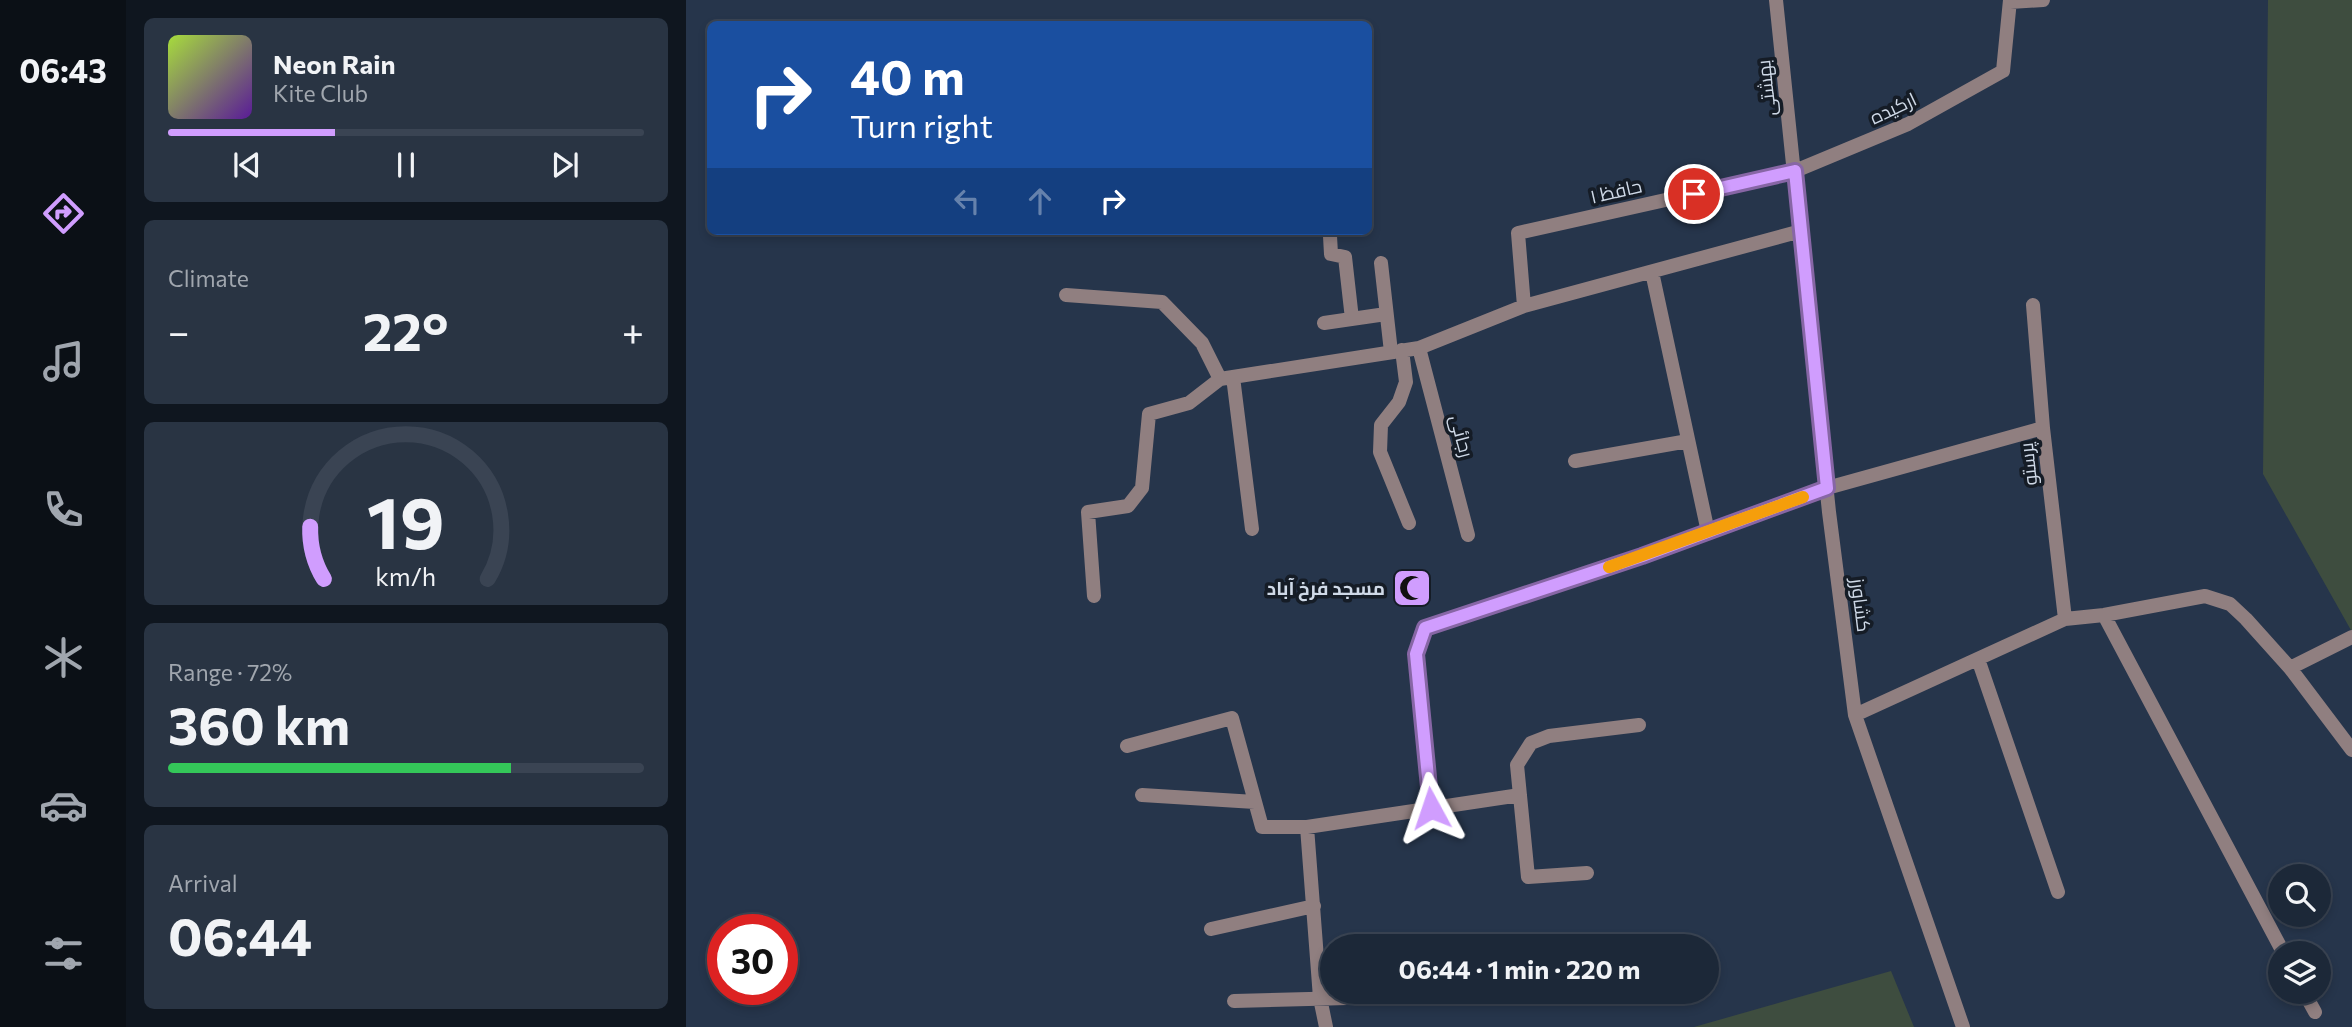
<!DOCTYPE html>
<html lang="en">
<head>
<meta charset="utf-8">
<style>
  :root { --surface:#1c2838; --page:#293443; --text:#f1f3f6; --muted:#a0a6ae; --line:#3a4453; --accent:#d09dfe }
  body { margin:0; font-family:Commissioner,Cairo,sans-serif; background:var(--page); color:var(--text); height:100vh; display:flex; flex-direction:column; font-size:26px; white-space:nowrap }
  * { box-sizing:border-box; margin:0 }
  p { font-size:23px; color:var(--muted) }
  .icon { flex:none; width:38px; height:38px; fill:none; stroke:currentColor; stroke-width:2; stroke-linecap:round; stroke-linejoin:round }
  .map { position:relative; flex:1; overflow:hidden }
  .side { display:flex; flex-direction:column; gap:18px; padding:18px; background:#0f161f; width:560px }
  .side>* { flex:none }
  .hud { position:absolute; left:21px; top:21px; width:665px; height:214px; border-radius:10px; box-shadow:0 4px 10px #0003,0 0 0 2px var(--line); background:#1a4fa0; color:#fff; overflow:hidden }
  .fabs { position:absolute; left:1582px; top:864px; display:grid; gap:14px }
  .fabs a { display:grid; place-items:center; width:63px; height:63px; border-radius:50%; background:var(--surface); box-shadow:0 4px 10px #0003,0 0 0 2px var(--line); font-size:35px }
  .speed { position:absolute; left:21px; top:914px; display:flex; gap:14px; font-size:35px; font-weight:700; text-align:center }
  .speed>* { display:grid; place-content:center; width:91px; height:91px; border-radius:50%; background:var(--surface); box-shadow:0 4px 10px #0003,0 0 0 2px var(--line); line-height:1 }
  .speed .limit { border:10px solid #d22; background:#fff; color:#111 }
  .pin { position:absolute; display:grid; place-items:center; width:60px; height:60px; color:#fff; margin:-30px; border:4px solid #fff; border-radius:50%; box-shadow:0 2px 7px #0007 }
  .me { position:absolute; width:77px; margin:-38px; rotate:355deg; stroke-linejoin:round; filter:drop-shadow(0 0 5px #0008) }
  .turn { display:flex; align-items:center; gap:24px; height:147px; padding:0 28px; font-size:32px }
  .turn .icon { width:91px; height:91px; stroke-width:2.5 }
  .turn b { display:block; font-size:49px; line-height:60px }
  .lanes { display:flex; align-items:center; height:66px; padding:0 28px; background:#0003; justify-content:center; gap:35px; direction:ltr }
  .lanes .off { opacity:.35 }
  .big { font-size:52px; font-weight:700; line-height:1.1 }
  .side .card { flex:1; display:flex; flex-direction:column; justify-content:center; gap:10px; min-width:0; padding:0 24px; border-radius:10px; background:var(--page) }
  .side .dial { align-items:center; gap:0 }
  .dial svg { height:182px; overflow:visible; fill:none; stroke:var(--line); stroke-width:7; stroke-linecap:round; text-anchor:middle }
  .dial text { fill:var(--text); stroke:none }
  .song { display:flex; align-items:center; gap:21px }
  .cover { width:84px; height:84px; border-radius:10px; background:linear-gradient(135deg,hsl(80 70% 55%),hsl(270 70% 35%)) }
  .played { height:7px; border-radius:4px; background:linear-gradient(90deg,var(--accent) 35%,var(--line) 35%) }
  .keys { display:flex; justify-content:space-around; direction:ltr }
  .heat { display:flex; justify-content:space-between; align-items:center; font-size:38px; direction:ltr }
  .charge { height:10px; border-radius:5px; background:linear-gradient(90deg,#34c759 72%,var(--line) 0) }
  .trip { position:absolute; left:634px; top:934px; width:399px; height:70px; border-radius:35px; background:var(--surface); box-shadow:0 4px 10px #0003,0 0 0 2px var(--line); font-weight:700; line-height:70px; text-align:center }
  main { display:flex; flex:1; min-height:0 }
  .tab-bar { display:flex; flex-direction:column; width:126px; justify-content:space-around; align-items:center; background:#0b1016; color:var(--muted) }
  .tab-bar .icon { width:49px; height:49px }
  .tab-bar .on { color:var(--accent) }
  .tab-bar b { font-size:32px; color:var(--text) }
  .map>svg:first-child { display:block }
  .green { fill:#3e4d3f }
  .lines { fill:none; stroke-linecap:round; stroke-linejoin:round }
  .minor { stroke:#907f80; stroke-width:14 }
  .route-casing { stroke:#8766a5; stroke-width:18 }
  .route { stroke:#d09dfe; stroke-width:12 }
  .slow { stroke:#f59e0b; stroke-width:12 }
  .labels { text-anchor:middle; stroke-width:7; stroke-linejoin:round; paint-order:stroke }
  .street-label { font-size:19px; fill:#cfd9e7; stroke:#151c26 }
  .poi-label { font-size:19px; font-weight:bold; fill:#cfd9e7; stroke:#151c26; text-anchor:end }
</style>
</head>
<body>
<main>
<nav class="tab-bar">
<b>06:43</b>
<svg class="icon on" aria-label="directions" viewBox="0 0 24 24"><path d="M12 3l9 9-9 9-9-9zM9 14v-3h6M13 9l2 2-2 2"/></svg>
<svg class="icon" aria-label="music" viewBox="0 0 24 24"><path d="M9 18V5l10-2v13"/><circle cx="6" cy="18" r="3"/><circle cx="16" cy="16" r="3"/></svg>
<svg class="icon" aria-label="phone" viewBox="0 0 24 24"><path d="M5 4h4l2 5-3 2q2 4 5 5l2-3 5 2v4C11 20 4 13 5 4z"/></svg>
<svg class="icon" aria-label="climate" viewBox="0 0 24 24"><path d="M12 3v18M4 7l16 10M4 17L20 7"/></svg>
<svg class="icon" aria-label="car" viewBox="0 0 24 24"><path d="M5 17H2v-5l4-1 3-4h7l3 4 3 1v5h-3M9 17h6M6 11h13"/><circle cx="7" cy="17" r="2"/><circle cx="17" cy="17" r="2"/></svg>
<svg class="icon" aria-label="filters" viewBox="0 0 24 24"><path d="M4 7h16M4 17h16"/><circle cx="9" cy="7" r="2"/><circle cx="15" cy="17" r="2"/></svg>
</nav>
<section class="side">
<div class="card">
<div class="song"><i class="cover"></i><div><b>Neon Rain</b><p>Kite Club</p></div></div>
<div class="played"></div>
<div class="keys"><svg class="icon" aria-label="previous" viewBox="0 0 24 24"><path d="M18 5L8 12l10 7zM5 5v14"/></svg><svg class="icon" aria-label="pause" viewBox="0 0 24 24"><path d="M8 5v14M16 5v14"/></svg><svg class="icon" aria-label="next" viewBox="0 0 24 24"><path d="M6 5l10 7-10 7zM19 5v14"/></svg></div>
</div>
<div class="card"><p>Climate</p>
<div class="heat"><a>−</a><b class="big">22°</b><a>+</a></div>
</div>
<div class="card dial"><svg viewBox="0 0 100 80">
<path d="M14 69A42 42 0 1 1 86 69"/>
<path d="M14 69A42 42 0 0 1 8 46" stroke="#d09dfe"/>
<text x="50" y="56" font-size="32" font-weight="700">19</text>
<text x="50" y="72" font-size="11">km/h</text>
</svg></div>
<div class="card"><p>Range · 72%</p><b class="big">360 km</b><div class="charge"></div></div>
<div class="card"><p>Arrival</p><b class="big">06:44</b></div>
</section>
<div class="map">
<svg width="1666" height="1027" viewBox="0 0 1666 1027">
  <rect width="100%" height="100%" fill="#26354b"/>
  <path class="green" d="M1582,0H1666V632L1577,474Z
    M1205,971L1228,1027H1008Z"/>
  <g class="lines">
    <path class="minor" d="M1090,0L1143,512L1169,715L1277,1027
      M1324,2L1357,0
      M644,236L645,254L659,257L666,319
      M695,263L705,352
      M966,272L1022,532
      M380,295L476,302L516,343L534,379
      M1347,305L1357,428L1379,619
      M838,306L832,233L1109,171L1222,124L1317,71L1324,0
      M638,323L700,314
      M733,348L782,535
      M716,350L720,382L713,402L695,425L694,452L723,523
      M547,377L566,529
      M889,461L1002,441
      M408,596L402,512L442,506L456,488L463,414L503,403L534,379L733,348L838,306L1115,231
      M1418,615L1598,954
      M1292,659L1372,892
      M1604,668L1666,637
      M1169,715L1379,619L1418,615L1519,596L1544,604L1560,619L1604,668L1666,750
      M441,746L546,718L576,827H621L834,795
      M456,795L569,802
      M745,808L730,654L739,627L956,556L1141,488L1357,428
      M621,827L634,998L640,1027
      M901,873L842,877L831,765L845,743L863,736L953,725
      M525,929L628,906
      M1618,992L1629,1012
      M548,1001L817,994"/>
  </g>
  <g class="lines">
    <defs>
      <path id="route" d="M745,808L730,654L739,628L956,556L1141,488L1109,171L1008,194"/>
    </defs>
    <use href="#route" class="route-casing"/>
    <use href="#route" class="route"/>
    <path class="slow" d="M923,567L1117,497"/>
  </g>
  <defs>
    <symbol id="mosque-square" viewBox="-11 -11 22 22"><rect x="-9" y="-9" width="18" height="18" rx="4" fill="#d09dfe" stroke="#151c26"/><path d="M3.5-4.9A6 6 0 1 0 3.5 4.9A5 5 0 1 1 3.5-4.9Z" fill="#111"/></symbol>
  </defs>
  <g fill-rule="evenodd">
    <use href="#mosque-square" x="704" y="566" width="44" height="44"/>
  </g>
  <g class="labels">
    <g class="street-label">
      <text transform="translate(1080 88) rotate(-96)" y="7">بهشتی</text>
      <text transform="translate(1207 108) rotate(-25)" y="7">ارکیده</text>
      <text transform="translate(930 191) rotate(-13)" y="7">حافظ ۱</text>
      <text transform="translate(776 436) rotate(75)" y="7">رجائی</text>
      <text transform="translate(1342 464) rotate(-96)" y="7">پرستو</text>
      <text transform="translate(1175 605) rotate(83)" y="7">کشاورز</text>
    </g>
    <g class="poi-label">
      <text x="699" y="595">مسجد فرخ آباد</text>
    </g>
  </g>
</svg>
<div class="fabs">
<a><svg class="icon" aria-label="search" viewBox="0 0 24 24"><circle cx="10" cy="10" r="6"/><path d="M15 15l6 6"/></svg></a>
<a><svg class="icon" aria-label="layers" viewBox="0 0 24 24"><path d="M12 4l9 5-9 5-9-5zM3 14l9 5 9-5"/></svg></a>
</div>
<div class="speed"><div class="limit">30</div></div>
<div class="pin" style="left:1008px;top:194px;background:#d93025"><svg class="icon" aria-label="arrive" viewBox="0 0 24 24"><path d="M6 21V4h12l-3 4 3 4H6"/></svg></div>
<svg class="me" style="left:745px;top:808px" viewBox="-20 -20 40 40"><path d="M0-17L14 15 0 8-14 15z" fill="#d09dfe" stroke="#fff" stroke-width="4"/></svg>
<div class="trip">06:44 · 1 min · 220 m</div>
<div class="hud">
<div class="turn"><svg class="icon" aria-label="right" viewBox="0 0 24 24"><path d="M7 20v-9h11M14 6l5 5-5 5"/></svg><div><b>40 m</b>Turn right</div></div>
<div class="lanes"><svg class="icon off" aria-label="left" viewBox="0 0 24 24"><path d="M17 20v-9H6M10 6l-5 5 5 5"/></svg><svg class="icon off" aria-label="ahead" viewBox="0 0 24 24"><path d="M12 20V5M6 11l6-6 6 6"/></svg><svg class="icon" aria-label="right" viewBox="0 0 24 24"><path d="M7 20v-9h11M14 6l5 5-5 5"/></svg></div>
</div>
</div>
</main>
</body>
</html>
